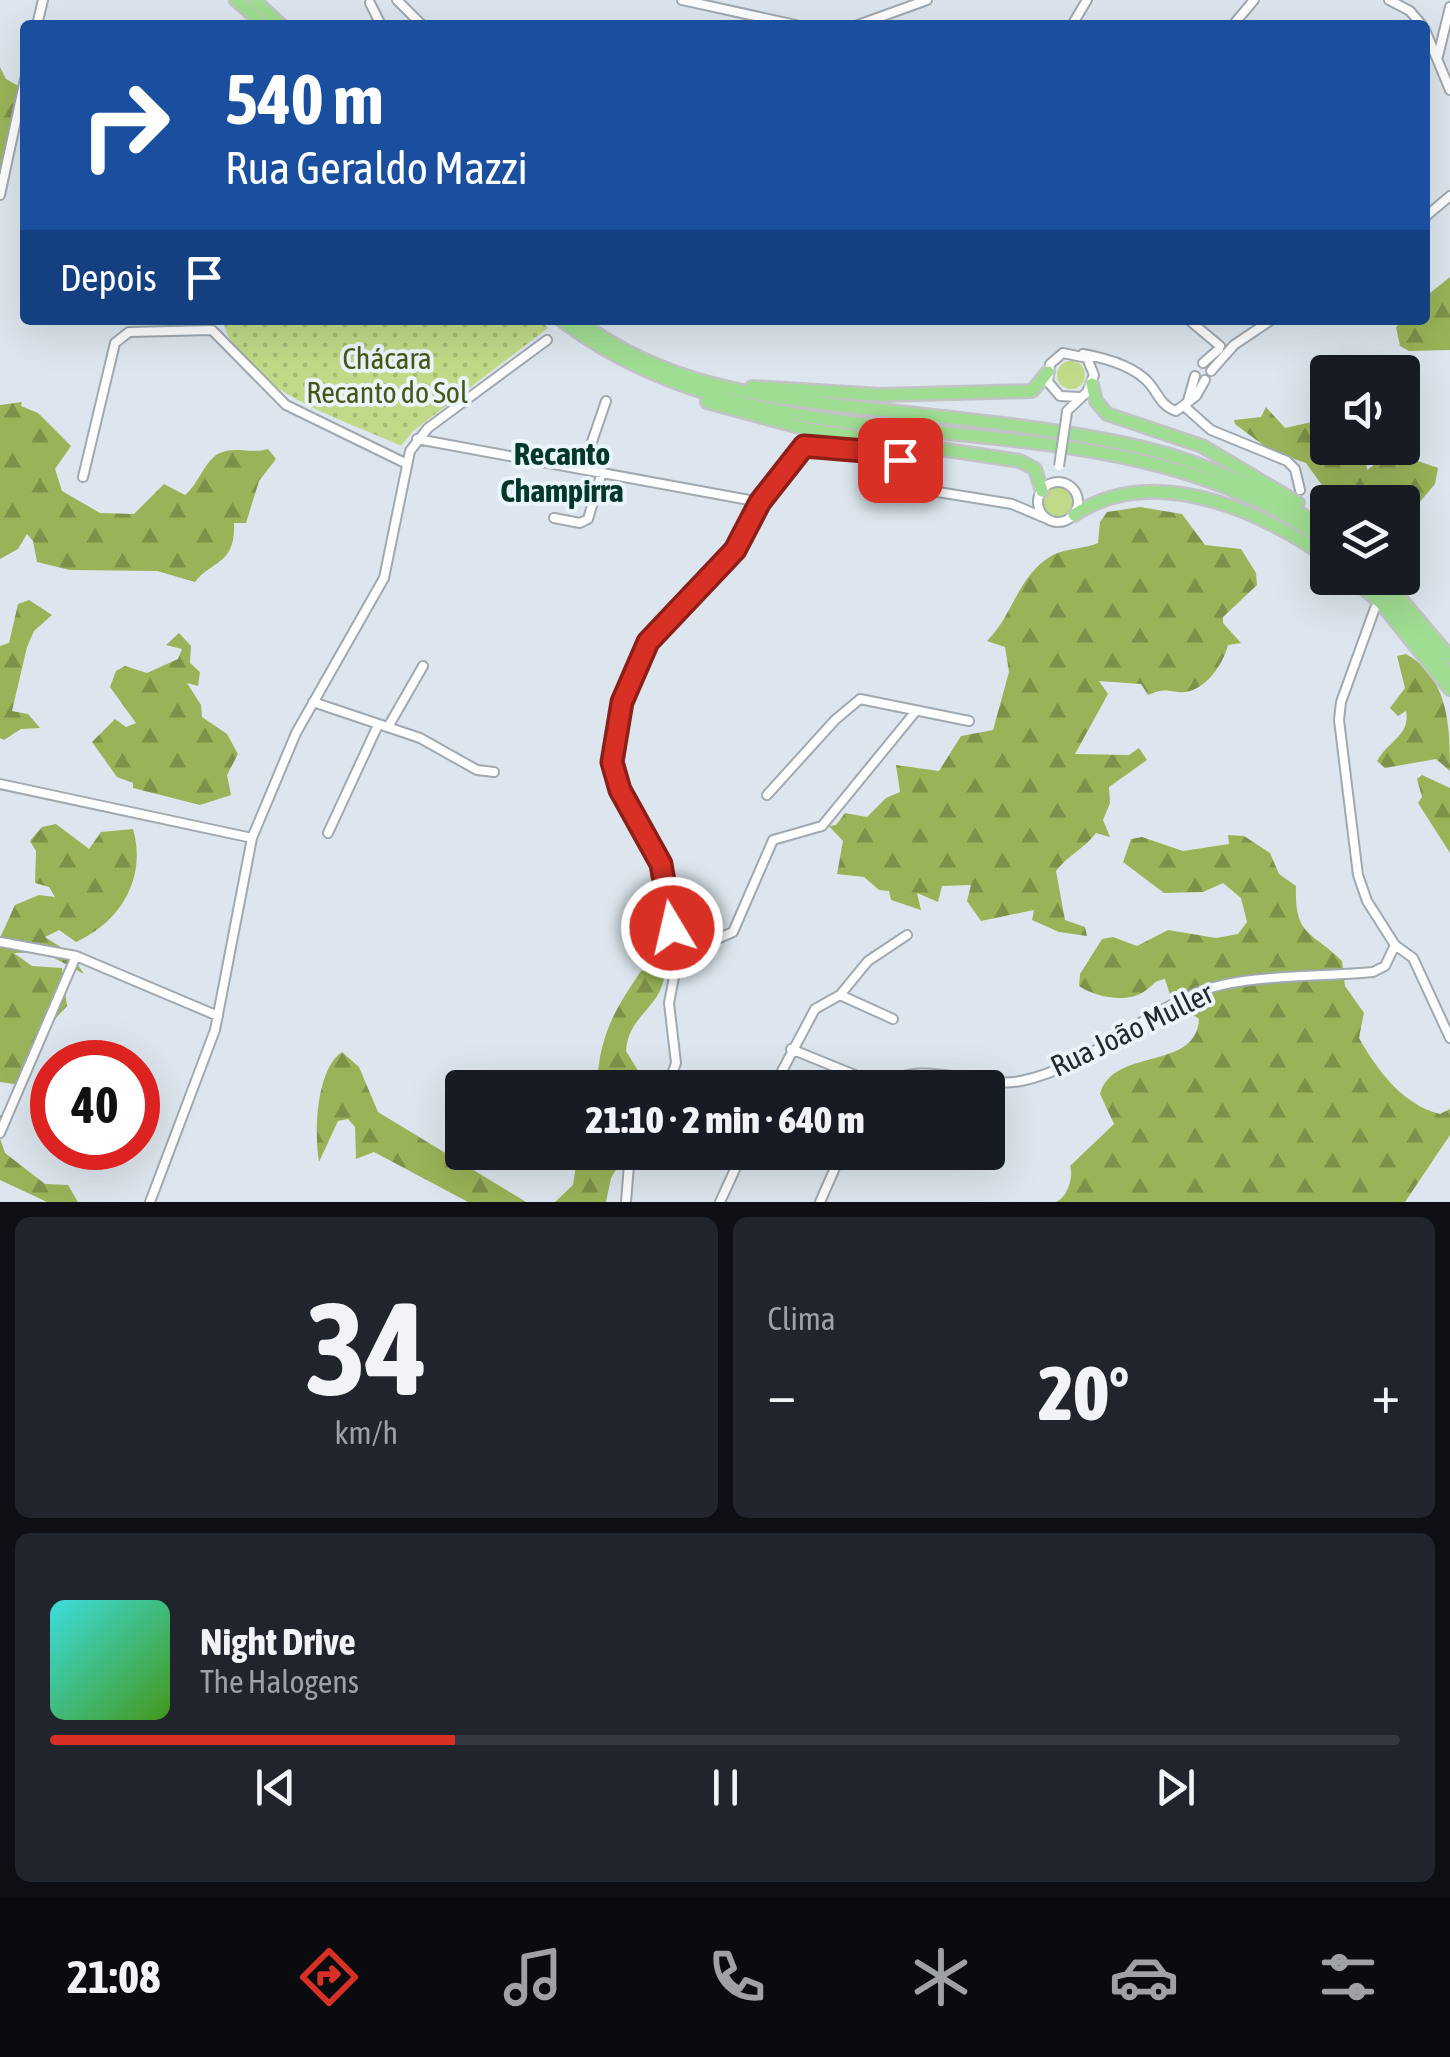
<!DOCTYPE html>
<html lang="pt">
<head>
<meta charset="utf-8">
<style>
  :root { --surface:#171b24; --page:#20242c; --text:#f1f3f6; --muted:#9ea1a6; --line:#363941; --accent:#d93025 }
  body { margin:0; font-family:"Asap Condensed",sans-serif; background:var(--page); color:var(--text); height:100vh; display:flex; flex-direction:column; font-size:38px; white-space:nowrap }
  * { box-sizing:border-box; margin:0 }
  p { font-size:32px; color:var(--muted) }
  .icon { flex:none; width:55px; height:55px; fill:none; stroke:currentColor; stroke-width:2; stroke-linecap:round; stroke-linejoin:round }
  .map { position:relative; height:1202px; overflow:hidden }
  .drawer { display:flex; flex-direction:column; gap:15px; padding:15px; background:#0d0f14; flex:1 }
  .drawer>* { flex:none }
  .hud { position:absolute; left:20px; top:20px; width:1410px; height:305px; border-radius:10px; box-shadow:0 10px 40px #0002; background:#1a4fa0; color:#fff; overflow:hidden }
  .buttons { position:absolute; left:1310px; top:355px; display:grid; gap:20px }
  .buttons a { display:grid; place-items:center; width:110px; height:110px; border-radius:10px; background:var(--surface); box-shadow:0 10px 40px #0002; font-size:50px }
  .speed { position:absolute; left:30px; top:1040px; display:flex; gap:20px; font-size:50px; font-weight:700; text-align:center }
  .speed>* { display:grid; place-content:center; width:130px; height:130px; border-radius:50%; background:var(--surface); box-shadow:0 10px 40px #0002; line-height:1 }
  .speed .limit { border:15px solid #d22; background:#fff; color:#111 }
  .pin { position:absolute; display:grid; place-items:center; width:85px; height:85px; color:#fff; margin:-42px; border-radius:20px; box-shadow:0 5px 15px #0006 }
  .me { position:absolute; width:110px; margin:-55px; rotate:351deg; stroke-linejoin:round; filter:drop-shadow(0 0 8px #0008) }
  .turn { display:flex; align-items:center; gap:35px; height:210px; padding:0 40px; font-size:45px }
  .turn .icon { width:130px; height:130px; stroke-width:2.5 }
  .turn b { display:block; font-size:70px; line-height:85px }
  .then { display:flex; align-items:center; height:95px; padding:0 40px; background:#0003; gap:20px; font-size:38px }
  .big { font-size:75px; font-weight:800; line-height:1.1 }
  .drawer .card { flex:1; display:flex; flex-direction:column; justify-content:center; gap:15px; min-width:0; padding:0 35px; border-radius:15px; background:var(--page) }
  .drawer .dial { align-items:center; gap:0 }
  .dial b { font-size:130px; line-height:1 }
  .song { display:flex; align-items:center; gap:30px }
  .cover { width:120px; height:120px; border-radius:15px; background:linear-gradient(135deg,hsl(180 70% 55%),hsl(100 70% 35%)) }
  .played { height:10px; border-radius:5px; background:linear-gradient(90deg,var(--accent) 30%,var(--line) 30%) }
  .keys { display:flex; justify-content:space-around; direction:ltr }
  .heat { display:flex; justify-content:space-between; align-items:center; font-size:55px; direction:ltr }
  .drawer .tiles { flex:1; display:grid; gap:15px; grid-template-columns:1fr 1fr }
  .card:last-child { grid-column:span 2 }
  .trip { position:absolute; left:445px; top:1070px; width:560px; height:100px; border-radius:10px; background:var(--surface); box-shadow:0 10px 40px #0002; font-weight:800; line-height:100px; text-align:center }
  .menu { display:flex; height:160px; justify-content:space-around; align-items:center; background:#090b0e; color:var(--muted) }
  .menu .icon { width:70px; height:70px }
  .menu .current { color:var(--accent) }
  .menu b { font-size:45px; color:var(--text) }
  .map>svg:first-child { display:block }
  .grass { fill:#c0da87 }
  .forest { fill:url(#forest-firs) }
  .park { fill:url(#park-dots) }
  .lines { fill:none; stroke-linecap:round; stroke-linejoin:round }
  .minor-casing { stroke:#a0a9b0; stroke-width:12 }
  .highway-casing { stroke:#c2c3c4; stroke-width:16 }
  .minor { stroke:#fff; stroke-width:8 }
  .highway { stroke:#9fdd92; stroke-width:11 }
  .minor-bridge-casing { stroke:#a0a9b0; stroke-width:12; stroke-linecap:butt }
  .minor-bridge { stroke:#fff; stroke-width:8 }
  .route-casing { stroke:#8d1f18; stroke-width:25 }
  .route { stroke:#d93025; stroke-width:18 }
  .labels { text-anchor:middle; stroke-width:8; stroke-linejoin:round; paint-order:stroke }
  .park-label { font-size:30px; fill:#475816; stroke:#eaf4fb }
  .street-label { font-size:30px; fill:#25292c; stroke:#eaf4fb }
  .neighbourhood-label { font-size:32px; font-weight:bold; fill:#013829; stroke:#eaf4fb }
</style>
</head>
<body>
<div class="map">
<svg width="1450" height="1202" viewBox="0 0 1450 1202">
  <defs>
    <pattern id="forest-firs" width="22" height="20" patternUnits="userSpaceOnUse" patternTransform="scale(2.5)"><rect width="22" height="20" fill="#99b458"/><path d="M5 1l3.5 6h-7zM16 11l3.5 6h-7z" fill="#7d9249"/></pattern>
    <pattern id="park-dots" width="8" height="8" patternUnits="userSpaceOnUse" patternTransform="scale(2.5)"><rect width="8" height="8" fill="#c0da87"/><path d="M2 2h.1M6 6h.1" fill="none" stroke="#a5bb75" stroke-width="1.8" stroke-linecap="round"/></pattern>
  </defs>
  <rect width="100%" height="100%" fill="#dde6ee"/>
  <path class="grass" d="M1057 375a14 14 0 1 1 28 0a14 14 0 1 1-28 0Z
    M1042 502a15 15 0 1 1 30 0a15 15 0 1 1-30 0Z"/>
  <path class="forest" d="M0,67L6,79L20,87L0,200Z
    M1450,277V350L1409,351L1400,346L1396,327L1404,320H1425V297Z
    M22,402L21,406L38,413L71,446L55,469L62,491L100,513L134,514L164,484L185,495C199,484 205,459 220,453C235,446 253,454 268,449L276,459L259,481L246,523H234C236,565 211,561 195,582L157,571L70,570L37,562L33,541L27,534L18,549L0,559V405Z
    M1266,407L1285,428L1321,420L1327,427L1319,435L1327,440L1328,448L1365,452L1367,470L1392,452L1438,468L1435,484L1403,522L1402,502H1334L1306,463L1271,451L1235,424L1234,420L1261,417Z
    M1140,507L1182,514L1205,545L1241,549L1256,573L1257,585L1223,617V623L1241,643L1228,645C1223,665 1203,695 1178,692C1164,690 1162,689 1148,695L1141,684L1099,681L1108,694L1075,754L1129,755L1139,748L1147,760L1109,787L1110,803L1103,820L1110,837L1096,833C1084,849 1068,855 1056,871L1065,920L1085,927L1087,936L1059,932L1032,920L1034,910L981,921L967,901L971,885L942,886L938,902L917,893L921,910L891,900L889,891L879,890L864,877L837,874L843,841L829,826L836,825L845,813L867,817L886,798L900,792L896,765L939,771L961,736L993,730L1009,672L1005,647L987,641C1013,616 1018,574 1053,555C1067,548 1084,549 1098,543L1100,522L1107,512Z
    M29,600L52,615L34,631L27,647L12,711L28,714L40,728L21,729L4,740L0,738V646L9,643L18,604Z
    M179,633L191,646L190,663L200,672L198,686L187,683L201,705L202,717L227,734L238,754L227,775L231,795L200,805L133,788V783L117,777L92,742L115,719L126,727L136,723L110,687L116,671L125,666L147,673L178,659L182,649L166,645Z
    M1406,654C1449,678 1450,727 1450,771L1436,759L1385,768L1377,761C1387,742 1411,735 1406,711L1398,716L1390,708L1405,688L1397,656Z
    M1422,775L1450,788V853L1418,803L1422,797L1417,779Z
    M56,824L89,849L101,832L133,829C147,877 121,922 76,942L59,930L45,937L70,953L84,974L43,952L14,953L32,966L62,968L67,1006L46,1029L21,1079L14,1084L0,1082V938L15,905L39,895L55,897L49,887L35,883L36,851L30,841L42,827Z
    M1228,835L1244,836L1270,853L1279,874L1296,886C1294,937 1312,931 1342,961L1345,986L1364,1013L1359,1038C1377,1070 1403,1105 1440,1114L1450,1109V1135L1405,1202H1056C1067,1198 1074,1177 1070,1166L1114,1124L1100,1094C1114,1046 1196,1072 1199,1019L1172,1001L1165,979C1153,981 1154,985 1145,991C1127,1004 1095,997 1079,986L1080,974L1102,939L1113,937L1137,946L1168,930L1216,938L1238,934L1247,922L1241,898L1223,883L1203,892L1164,893L1123,862L1131,839L1142,837L1183,851L1229,844Z
    M654,970L664,977C660,1008 628,1016 626,1051L648,1087H597C599,1037 613,1012 641,971Z
    M342,1052L359,1067L378,1112L526,1202H468L374,1152L356,1159L355,1127L348,1119L338,1121L319,1162C314,1133 316,1069 342,1052Z
    M0,1115L6,1117L0,1138L5,1153L45,1184L68,1185L78,1202H47L0,1180Z
    M578,1153H626L611,1178L606,1202H555L573,1185Z"/>
  <path class="park" d="M223,320H540L548,328L413,431L401,446C346,420 236,389 223,320Z"/>
  <g class="lines">
    <defs>
      <path id="minor" d="M397,0L422,25
        M682,0L796,25
        M1389,0L1410,11L1422,25
        M370,3L381,25
        M37,25L43,0
        M858,25L927,0
        M1072,25L1087,0
        M1233,25L1254,0
        M1425,30L1450,90
        M1438,56L1450,7
        M0,195L25,79
        M1425,217L1450,196
        M1189,320L1220,346
        M1083,354C1105,358 1134,366 1149,383C1159,395 1161,406 1176,411L1196,396L1205,380
        M1203,363L1219,349
        M1211,371L1234,345L1271,320
        M1187,404L1195,376
        M1184,406L1211,430L1287,461L1295,469L1300,490
        M1067,411L1087,392L1094,375L1087,358L1063,353L1050,364L1048,382L1060,396L1079,397
        M417,439L760,502
        M583,468L606,401
        M83,477L115,343L129,332L212,330L286,405L405,463
        M1038 502a20 20 0 1 1 40 0a20 20 0 1 1-40 0Z
        M554,518L580,523L588,519L602,472
        M313,702L420,738L477,770L494,772
        M388,727L423,666
        M0,784L252,838
        M767,795L835,720L860,699L969,721
        M328,833L378,725
        M0,942L76,956L218,1016
        M1395,945L1413,958L1450,1038
        M678,956L733,932L773,840L822,826L916,711
        M840,995L893,1019
        M791,1049L882,1086
        M667,1088L676,1063L669,1003L678,956L661,864L615,774V730L632,673L648,642L735,550L760,502L804,446L891,455L932,491L1012,504L1045,518
        M773,1088L815,1009L840,995L868,961L907,935
        M881,1088C920,1055 975,1090 1021,1081C1085,1068 1139,1016 1199,992C1243,974 1323,977 1373,972L1385,966L1395,945L1367,901L1358,875L1339,720L1341,702L1375,608L1381,603
        M0,1133L76,956
        M150,1202L215,1030L252,838L296,733L384,578L410,451L428,428L547,340
        M626,1202L630,1152
        M720,1202L743,1152
        M820,1202L842,1152"/>
      <path id="highway" d="M236,0L264,25
        M254,0L281,25
        M561,320C783,490 1102,376 1328,543
        M578,320C662,385 761,397 863,408C958,419 1056,427 1148,449C1214,465 1271,495 1328,530
        M1092,384L1096,401L1107,414L1202,446L1298,503
        M752,387L881,395L1032,391L1048,372
        M707,402L807,429L1020,461L1035,469L1042,491
        M1074,515C1153,462 1259,510 1328,558
        M1351,578L1381,603L1450,689
        M1367,578L1405,615L1450,677
        M1383,578L1450,657"/>
    </defs>
    <use href="#minor" class="minor-casing"/>
    <use href="#highway" class="highway-casing"/>
    <use href="#minor" class="minor"/>
    <use href="#highway" class="highway"/>
    <defs>
      <path id="minor-bridge" d="M1059,466L1067,412"/>
    </defs>
    <use href="#minor-bridge" class="minor-bridge-casing"/>
    <use href="#minor-bridge" class="minor-bridge"/>
  </g>
  <g class="lines">
    <defs>
      <path id="route" d="M672,928L661,864L620,790L612,762L622,702L648,642L735,550L760,502L804,446L877,452L900,460"/>
    </defs>
    <use href="#route" class="route-casing"/>
    <use href="#route" class="route"/>
  </g>
  <g class="labels">
    <g class="park-label">
      <text x="387" y="369">Chácara<tspan x="387" dy="34">Recanto do Sol</tspan></text>
    </g>
    <g class="street-label">
      <text transform="translate(1132 1030) rotate(-26)" y="10">Rua João Muller</text>
    </g>
    <g class="neighbourhood-label">
      <text x="562" y="465">Recanto<tspan x="562" dy="37">Champirra</tspan></text>
    </g>
  </g>
</svg>
<div class="buttons">
<a><svg class="icon" aria-label="sound" viewBox="0 0 24 24"><path d="M4 9h4l5-4v14l-5-4H4zM17 9q2 3 0 6"/></svg></a>
<a><svg class="icon" aria-label="layers" viewBox="0 0 24 24"><path d="M12 4l9 5-9 5-9-5zM3 14l9 5 9-5"/></svg></a>
</div>
<div class="speed"><div class="limit">40</div></div>
<div class="pin" style="left:900px;top:460px;background:#d93025"><svg class="icon" aria-label="arrive" viewBox="0 0 24 24"><path d="M6 21V4h12l-3 4 3 4H6"/></svg></div>
<svg class="me" style="left:672px;top:928px" viewBox="-20 -20 40 40"><circle r="17" fill="#d93025" stroke="#fff" stroke-width="3"/><path d="M0-11L8 9 0 5-8 9z" fill="#fff"/></svg>
<div class="trip">21:10 · 2 min · 640 m</div>
<div class="hud">
<div class="turn"><svg class="icon" aria-label="right" viewBox="0 0 24 24"><path d="M7 20v-9h11M14 6l5 5-5 5"/></svg><div><b>540 m</b>Rua Geraldo Mazzi</div></div>
<div class="then">Depois<svg class="icon" aria-label="arrive" viewBox="0 0 24 24"><path d="M6 21V4h12l-3 4 3 4H6"/></svg></div>
</div>
</div>
<section class="drawer">
<div class="tiles">
<div class="card dial"><b>34</b><p>km/h</p></div>
<div class="card"><p>Clima</p>
<div class="heat"><a>−</a><b class="big">20°</b><a>+</a></div>
</div>
<div class="card">
<div class="song"><i class="cover"></i><div><b>Night Drive</b><p>The Halogens</p></div></div>
<div class="played"></div>
<div class="keys"><svg class="icon" aria-label="previous" viewBox="0 0 24 24"><path d="M18 5L8 12l10 7zM5 5v14"/></svg><svg class="icon" aria-label="pause" viewBox="0 0 24 24"><path d="M8 5v14M16 5v14"/></svg><svg class="icon" aria-label="next" viewBox="0 0 24 24"><path d="M6 5l10 7-10 7zM19 5v14"/></svg></div>
</div>
</div>
</section>
<nav class="menu">
<b>21:08</b>
<svg class="icon current" aria-label="directions" viewBox="0 0 24 24"><path d="M12 3l9 9-9 9-9-9zM9 14v-3h6M13 9l2 2-2 2"/></svg>
<svg class="icon" aria-label="music" viewBox="0 0 24 24"><path d="M9 18V5l10-2v13"/><circle cx="6" cy="18" r="3"/><circle cx="16" cy="16" r="3"/></svg>
<svg class="icon" aria-label="phone" viewBox="0 0 24 24"><path d="M5 4h4l2 5-3 2q2 4 5 5l2-3 5 2v4C11 20 4 13 5 4z"/></svg>
<svg class="icon" aria-label="climate" viewBox="0 0 24 24"><path d="M12 3v18M4 7l16 10M4 17L20 7"/></svg>
<svg class="icon" aria-label="car" viewBox="0 0 24 24"><path d="M5 17H2v-5l4-1 3-4h7l3 4 3 1v5h-3M9 17h6M6 11h13"/><circle cx="7" cy="17" r="2"/><circle cx="17" cy="17" r="2"/></svg>
<svg class="icon" aria-label="filters" viewBox="0 0 24 24"><path d="M4 7h16M4 17h16"/><circle cx="9" cy="7" r="2"/><circle cx="15" cy="17" r="2"/></svg>
</nav>
</body>
</html>
